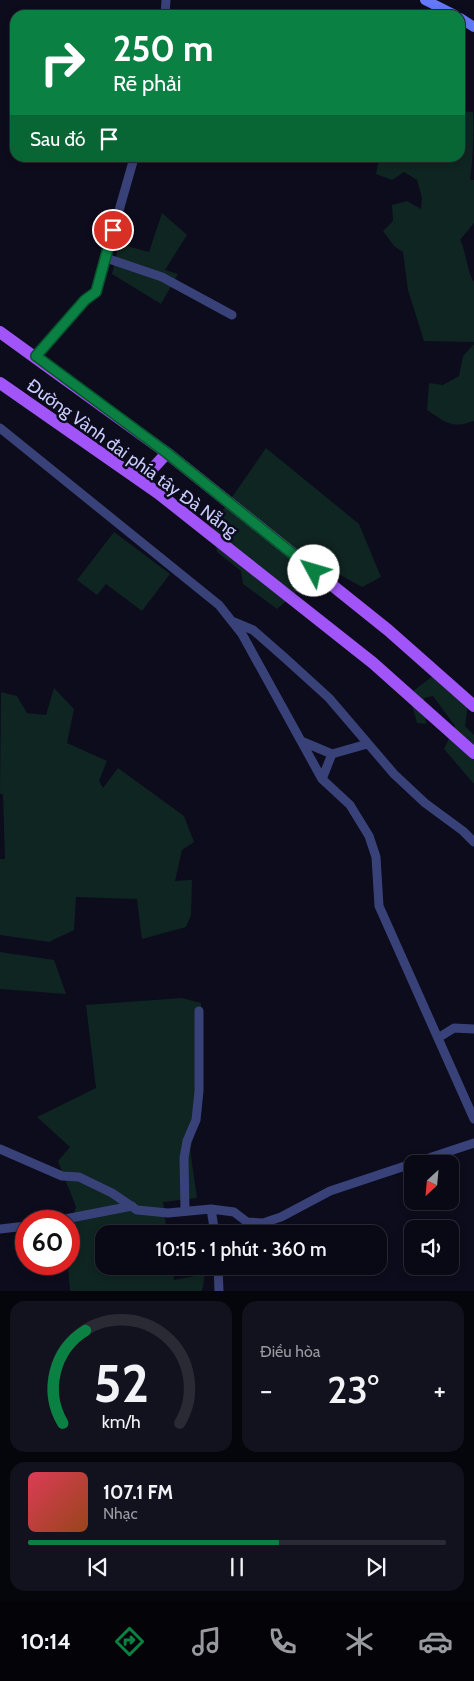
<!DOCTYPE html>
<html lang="vi">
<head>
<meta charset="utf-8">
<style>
  :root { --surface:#090915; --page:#12121e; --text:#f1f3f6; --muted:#999aa0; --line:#292a34; --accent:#0b8043 }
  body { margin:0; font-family:Cabin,sans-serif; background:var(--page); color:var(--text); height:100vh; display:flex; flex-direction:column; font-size:19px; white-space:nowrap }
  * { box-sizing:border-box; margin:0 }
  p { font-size:16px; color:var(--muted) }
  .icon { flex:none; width:28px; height:28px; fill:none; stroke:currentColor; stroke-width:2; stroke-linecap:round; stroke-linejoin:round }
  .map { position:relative; height:1291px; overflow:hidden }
  .drawer { display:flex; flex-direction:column; gap:10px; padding:10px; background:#05050c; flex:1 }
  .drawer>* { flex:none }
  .banner { position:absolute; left:10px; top:10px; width:455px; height:152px; border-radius:15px; box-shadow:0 2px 8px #0003,0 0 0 1px var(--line); background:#0b8043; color:#fff; overflow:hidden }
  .needle { width:32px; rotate:206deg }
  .fabs { position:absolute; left:404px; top:1155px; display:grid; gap:10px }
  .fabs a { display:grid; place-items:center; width:55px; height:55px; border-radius:10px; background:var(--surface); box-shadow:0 2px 8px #0003,0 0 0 1px var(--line); font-size:25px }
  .speed { position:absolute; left:15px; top:1210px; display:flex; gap:10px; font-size:25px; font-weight:700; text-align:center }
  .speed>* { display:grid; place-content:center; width:65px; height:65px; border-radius:50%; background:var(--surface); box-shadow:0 2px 8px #0003,0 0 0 1px var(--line); line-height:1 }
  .speed .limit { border:8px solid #d22; background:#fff; color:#111 }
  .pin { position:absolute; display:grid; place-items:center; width:42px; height:42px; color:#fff; margin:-21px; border:2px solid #fff; border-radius:50%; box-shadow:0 1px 5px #0007 }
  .me { position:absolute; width:55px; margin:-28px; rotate:309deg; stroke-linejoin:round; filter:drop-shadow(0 0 4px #0008) }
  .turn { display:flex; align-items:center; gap:18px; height:105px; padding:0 20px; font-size:22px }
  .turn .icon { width:65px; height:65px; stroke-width:2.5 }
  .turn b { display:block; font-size:35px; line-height:42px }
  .then { display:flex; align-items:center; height:48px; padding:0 20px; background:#0003; gap:10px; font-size:19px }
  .big { font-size:38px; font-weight:600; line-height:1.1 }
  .drawer .tile { flex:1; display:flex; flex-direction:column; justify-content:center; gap:8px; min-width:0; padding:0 18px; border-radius:15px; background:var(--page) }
  .drawer .dial { align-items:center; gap:0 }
  .dial svg { height:130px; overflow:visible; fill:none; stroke:var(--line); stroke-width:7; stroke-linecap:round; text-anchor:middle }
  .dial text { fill:var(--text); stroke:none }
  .song { display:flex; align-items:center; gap:15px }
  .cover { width:60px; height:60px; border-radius:8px; background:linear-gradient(135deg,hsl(350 70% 55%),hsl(20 70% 35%)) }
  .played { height:5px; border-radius:2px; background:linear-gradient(90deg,var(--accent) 60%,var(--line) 60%) }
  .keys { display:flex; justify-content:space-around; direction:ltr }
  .heat { display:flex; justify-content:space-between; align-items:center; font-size:28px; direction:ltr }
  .drawer .tiles { flex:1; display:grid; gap:10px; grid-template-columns:1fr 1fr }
  .tile:last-child { grid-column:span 2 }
  .trip { position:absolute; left:95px; top:1225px; width:292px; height:50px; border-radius:15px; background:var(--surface); box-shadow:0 2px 8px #0003,0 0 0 1px var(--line); font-weight:600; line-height:50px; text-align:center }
  .menu { display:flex; height:80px; justify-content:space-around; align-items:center; background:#040408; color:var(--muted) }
  .menu .icon { width:35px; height:35px }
  .menu .on { color:var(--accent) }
  .menu b { font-size:22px; color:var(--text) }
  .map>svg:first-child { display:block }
  .green { fill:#0f2521 }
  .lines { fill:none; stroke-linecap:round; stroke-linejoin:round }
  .street { stroke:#394179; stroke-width:9 }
  .secondary { stroke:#6478f8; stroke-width:10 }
  .primary { stroke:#a155f8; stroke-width:12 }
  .route-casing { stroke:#07532c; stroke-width:12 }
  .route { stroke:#0b8043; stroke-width:9 }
  .labels { text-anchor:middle; stroke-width:5; stroke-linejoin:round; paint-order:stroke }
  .street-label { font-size:18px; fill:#c9cbfd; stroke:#0c0c1c }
</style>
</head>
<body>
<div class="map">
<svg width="474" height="1291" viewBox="0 0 474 1291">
  <rect width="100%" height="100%" fill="#0c0c1c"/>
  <path class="green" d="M460,111L473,112C474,135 473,157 470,180H474V223L460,240C467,254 467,272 474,282V342L424,341L408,290L403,252L394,246L383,231L393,221L392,205L407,201L421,209L422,198L417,180L404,172L392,180L376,174L379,158H460Z
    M162,213L187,235L165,270L178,274L161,304L112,274L119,244L149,252Z
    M474,344V421C451,429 447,423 427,410L429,383L443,385L459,376L463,356Z
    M266,448L359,524L381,577L362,587L326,567L277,609L243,584L241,571L217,552L212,526Z
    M114,532L170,574L142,611L106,584L97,595L77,580Z
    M438,672L469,698L465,726L474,735V784L444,749L455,726L433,696L424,698L426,724L417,723L409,694Z
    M54,688L74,709L67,743L107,761L99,781L103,788L118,768L184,816L194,842L182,850L175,881L192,880L191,915L186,927L142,939L137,899L76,897L74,930L49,942L0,935V859H5L3,794H0L1,692L17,696L27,713L46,715Z
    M0,952L54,960L66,994L0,989Z
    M182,998L201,1003L202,1109L190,1149L197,1198L163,1202L167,1234H104V1266H172L174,1280L205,1274L202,1291H70L68,1267L37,1265L69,1264V1221H37V1219L74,1213L76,1207L58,1161L70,1147L37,1117L96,1088L86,1005Z"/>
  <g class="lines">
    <path class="street" d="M165,15L166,0
      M106,258L162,277L232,315
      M36,356L85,300L96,291L134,158
      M0,428L219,605L242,634L322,779L350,805L369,836L376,857L379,906L474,1119
      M234,622L253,630L285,658L329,698L394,774L425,803L463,831L474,842
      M301,741L332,754L367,744
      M322,779L332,754
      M438,1038L454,1028L474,1029
      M0,1149L62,1176L79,1177L112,1193L137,1210L168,1213L211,1209L234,1212L247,1222L263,1223L281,1217L330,1191L474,1143
      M211,1209L215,1234
      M185,1211L184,1158L187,1141L196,1120L199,1091V1011
      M55,1221L132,1206
      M0,1229L26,1226
      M218,1266L219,1291"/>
    <path class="secondary" d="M425,0L455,15
      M460,18L474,27"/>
    <path class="primary" d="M0,332L167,453L388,630L474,706
      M0,383L158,493L373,663L474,753
      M141,481L167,453"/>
  </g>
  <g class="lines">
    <defs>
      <path id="route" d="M113,230L96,292L85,300L36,356L167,453L314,571"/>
    </defs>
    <use href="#route" class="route-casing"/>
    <use href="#route" class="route"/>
  </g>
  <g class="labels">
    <g class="street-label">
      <text transform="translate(132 458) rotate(36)" y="6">Đường Vành đai phía tây Đà Nẵng</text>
    </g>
  </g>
</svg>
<div class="fabs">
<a><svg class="needle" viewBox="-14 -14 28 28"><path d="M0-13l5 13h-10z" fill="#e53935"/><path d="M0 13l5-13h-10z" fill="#999aa0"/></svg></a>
<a><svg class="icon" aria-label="sound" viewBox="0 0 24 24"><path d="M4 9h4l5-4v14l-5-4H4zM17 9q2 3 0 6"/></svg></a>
</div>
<div class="speed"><div class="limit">60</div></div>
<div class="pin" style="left:113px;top:230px;background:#d93025"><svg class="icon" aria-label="arrive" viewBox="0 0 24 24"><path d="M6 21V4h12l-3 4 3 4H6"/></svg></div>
<svg class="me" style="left:314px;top:571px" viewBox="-20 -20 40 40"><circle r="19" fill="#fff"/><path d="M0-13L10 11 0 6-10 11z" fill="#0b8043"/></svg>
<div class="trip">10:15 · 1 phút · 360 m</div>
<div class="banner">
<div class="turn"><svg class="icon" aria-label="right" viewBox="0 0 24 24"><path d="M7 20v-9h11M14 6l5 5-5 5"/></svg><div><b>250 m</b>Rẽ phải</div></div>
<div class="then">Sau đó<svg class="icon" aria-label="arrive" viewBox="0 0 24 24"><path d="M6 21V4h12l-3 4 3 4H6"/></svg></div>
</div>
</div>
<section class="drawer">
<div class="tiles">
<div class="tile dial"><svg viewBox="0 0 100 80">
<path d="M14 69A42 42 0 1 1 86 69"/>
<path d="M14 69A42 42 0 0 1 28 12" stroke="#0b8043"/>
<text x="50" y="56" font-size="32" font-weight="700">52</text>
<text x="50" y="72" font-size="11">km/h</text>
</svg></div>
<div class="tile"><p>Điều hòa</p>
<div class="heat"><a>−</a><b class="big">23°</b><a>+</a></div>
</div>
<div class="tile">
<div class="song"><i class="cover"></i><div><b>107.1 FM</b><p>Nhạc</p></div></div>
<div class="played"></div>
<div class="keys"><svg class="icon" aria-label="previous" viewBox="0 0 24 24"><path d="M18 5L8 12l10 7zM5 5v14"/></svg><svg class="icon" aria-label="pause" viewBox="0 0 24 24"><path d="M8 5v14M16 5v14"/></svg><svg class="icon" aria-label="next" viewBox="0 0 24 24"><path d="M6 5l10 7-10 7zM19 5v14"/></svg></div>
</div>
</div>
</section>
<nav class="menu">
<b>10:14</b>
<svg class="icon on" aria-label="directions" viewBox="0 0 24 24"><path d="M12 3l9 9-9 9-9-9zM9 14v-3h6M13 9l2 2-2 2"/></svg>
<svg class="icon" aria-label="music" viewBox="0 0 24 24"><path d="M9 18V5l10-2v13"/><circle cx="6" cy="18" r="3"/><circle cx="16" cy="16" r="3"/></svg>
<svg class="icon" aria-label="phone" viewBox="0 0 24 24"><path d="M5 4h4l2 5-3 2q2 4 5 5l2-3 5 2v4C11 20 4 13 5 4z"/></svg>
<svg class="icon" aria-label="climate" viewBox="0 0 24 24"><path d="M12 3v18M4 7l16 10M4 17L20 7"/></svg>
<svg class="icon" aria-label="car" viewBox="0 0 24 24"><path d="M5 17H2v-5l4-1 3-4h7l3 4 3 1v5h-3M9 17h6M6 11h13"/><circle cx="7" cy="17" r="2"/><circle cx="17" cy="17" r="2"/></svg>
</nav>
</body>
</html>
